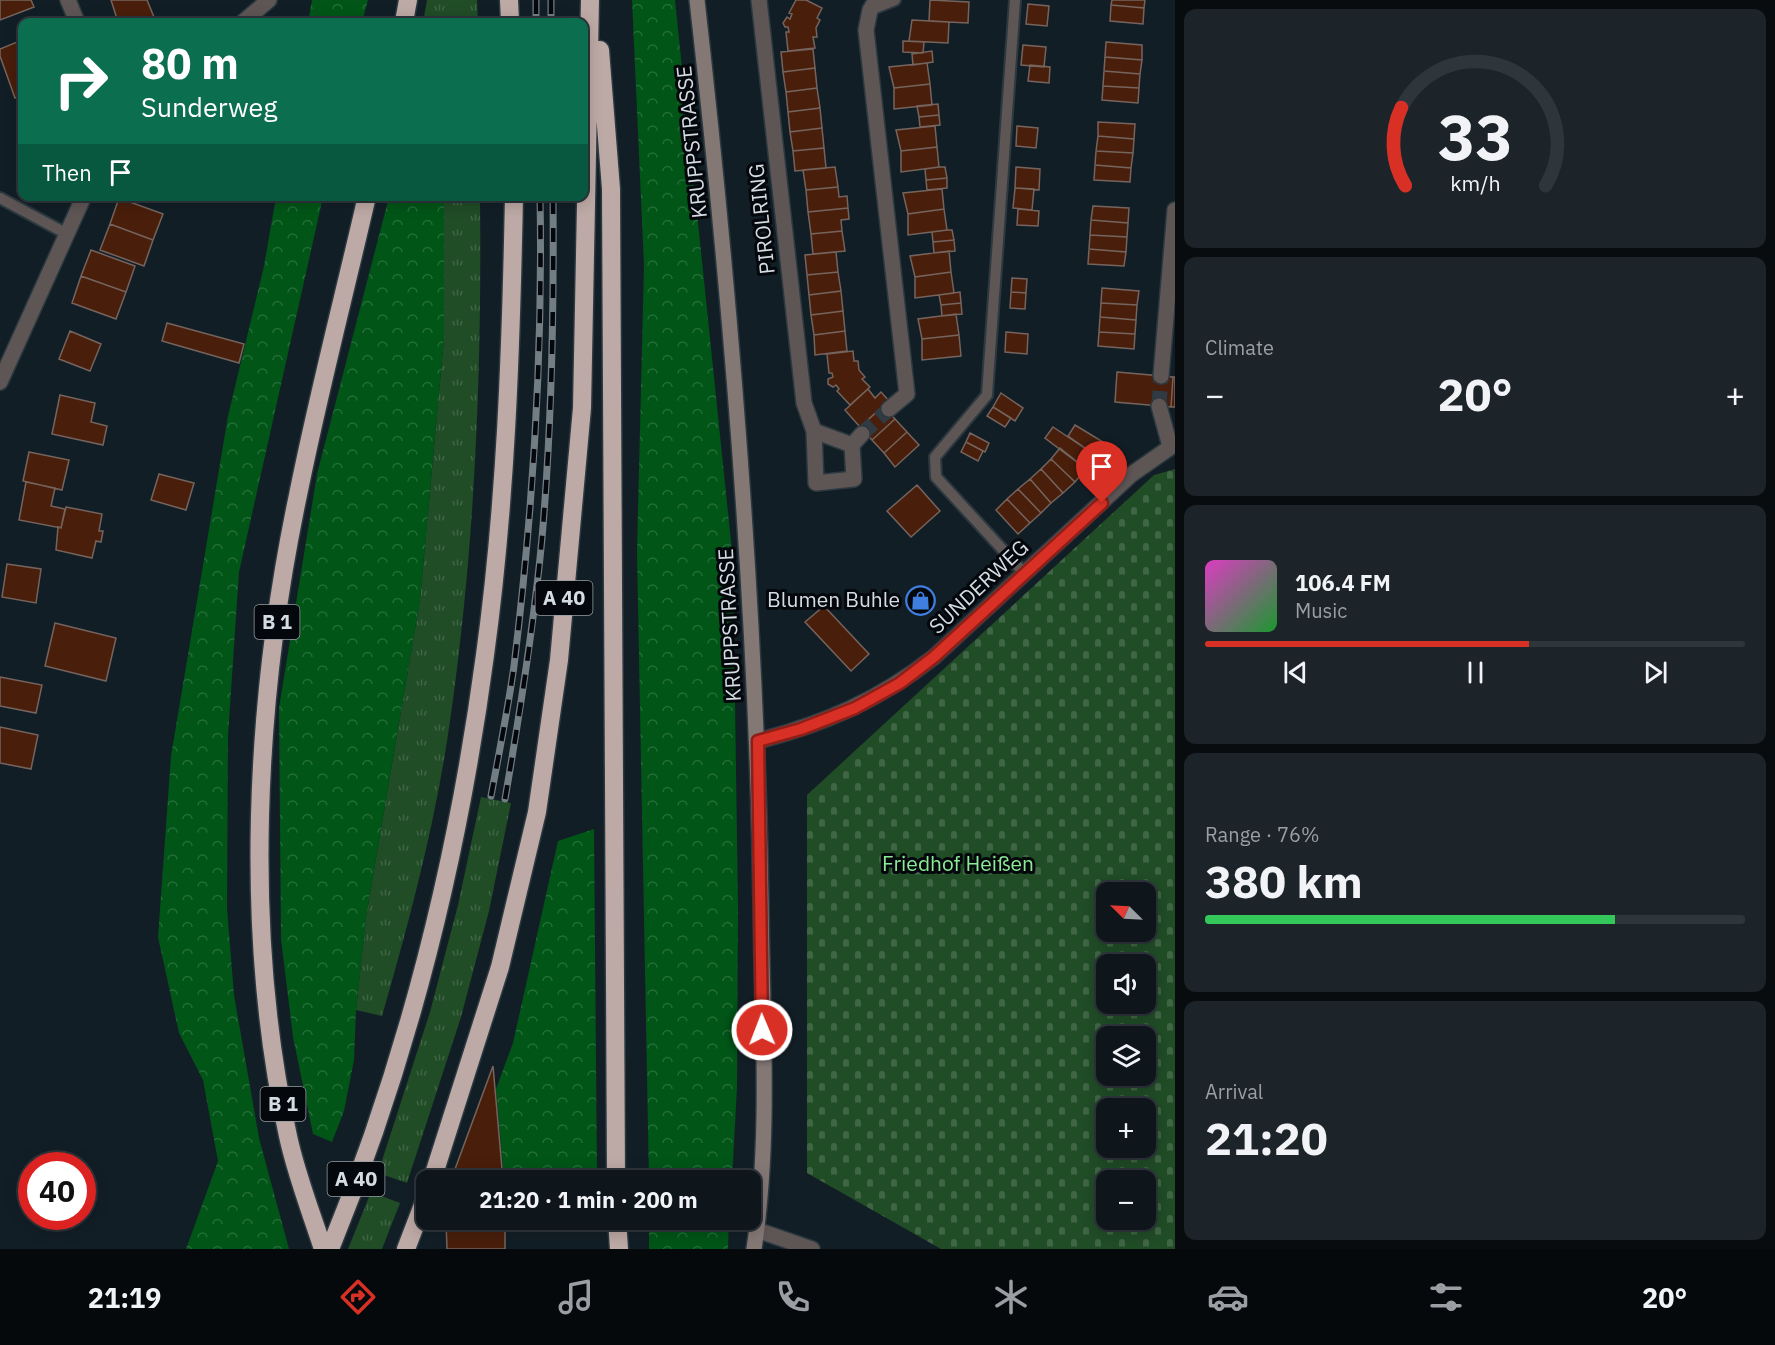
<!DOCTYPE html>
<html lang="en">
<head>
<meta charset="utf-8">
<style>
  :root { --surface:#0e161c; --page:#1c2329; --text:#f1f3f6; --muted:#9b9fa3; --line:#2e353b; --accent:#d93025 }
  body { margin:0; font-family:"IBM Plex Sans",sans-serif; background:var(--page); color:var(--text); height:100vh; display:flex; flex-direction:column; font-size:22px; white-space:nowrap }
  * { box-sizing:border-box; margin:0 }
  p { font-size:20px; color:var(--muted) }
  .icon { flex:none; width:33px; height:33px; fill:none; stroke:currentColor; stroke-width:2; stroke-linecap:round; stroke-linejoin:round }
  .map { position:relative; flex:1; overflow:hidden }
  .side { display:flex; flex-direction:column; gap:9px; padding:9px; background:#080c0f; width:600px }
  .side>* { flex:none }
  .banner { position:absolute; left:18px; top:18px; width:570px; height:183px; border-radius:12px; box-shadow:0 3px 15px #0003,0 0 0 2px var(--line); background:#0b6e4f; color:#fff; overflow:hidden }
  .needle { width:39px; rotate:294deg }
  .tools { position:absolute; left:1096px; top:882px; display:grid; gap:12px }
  .tools a { display:grid; place-items:center; width:60px; height:60px; border-radius:12px; background:var(--surface); box-shadow:0 3px 15px #0003,0 0 0 2px var(--line); font-size:30px }
  .speed { position:absolute; left:18px; top:1152px; display:flex; gap:12px; font-size:30px; font-weight:700; text-align:center }
  .speed>* { display:grid; place-content:center; width:78px; height:78px; border-radius:50%; background:var(--surface); box-shadow:0 3px 15px #0003,0 0 0 2px var(--line); line-height:1 }
  .speed .limit { border:9px solid #d22; background:#fff; color:#111 }
  .pin { position:absolute; display:grid; place-items:center; width:51px; height:51px; color:#fff; margin:-62px -26px; border-radius:50% 50% 50% 0; rotate:-45deg; box-shadow:0 0 6px #0007 }
  .pin .icon { rotate:45deg }
  .me { position:absolute; width:66px; margin:-33px; rotate:359deg; stroke-linejoin:round; filter:drop-shadow(0 0 4px #0008) }
  .turn { display:flex; align-items:center; gap:21px; height:126px; padding:0 24px; font-size:27px }
  .turn .icon { width:78px; height:78px; stroke-width:2.5 }
  .turn b { display:block; font-size:42px; line-height:51px }
  .then { display:flex; align-items:center; height:57px; padding:0 24px; background:#0003; gap:12px; font-size:22px }
  .big { font-size:45px; font-weight:700; line-height:1.1 }
  .side .card { flex:1; display:flex; flex-direction:column; justify-content:center; gap:9px; min-width:0; padding:0 21px; border-radius:12px; background:var(--page) }
  .side .dial { align-items:center; gap:0 }
  .dial svg { height:156px; overflow:visible; fill:none; stroke:var(--line); stroke-width:7; stroke-linecap:round; text-anchor:middle }
  .dial text { fill:var(--text); stroke:none }
  .song { display:flex; align-items:center; gap:18px }
  .cover { width:72px; height:72px; border-radius:9px; background:linear-gradient(135deg,hsl(310 70% 55%),hsl(130 70% 35%)) }
  .played { height:6px; border-radius:3px; background:linear-gradient(90deg,var(--accent) 60%,var(--line) 60%) }
  .keys { display:flex; justify-content:space-around; direction:ltr }
  .heat { display:flex; justify-content:space-between; align-items:center; font-size:33px; direction:ltr }
  .charge { height:9px; border-radius:4px; background:linear-gradient(90deg,#34c759 76%,var(--line) 0) }
  .trip { position:absolute; left:416px; top:1170px; width:345px; height:60px; border-radius:12px; background:var(--surface); box-shadow:0 3px 15px #0003,0 0 0 2px var(--line); font-weight:700; line-height:60px; text-align:center }
  .dock { display:flex; height:96px; justify-content:space-around; align-items:center; background:#06090b; color:var(--muted) }
  .dock .icon { width:42px; height:42px }
  .dock .selected { color:var(--accent) }
  .dock b { font-size:27px; color:var(--text) }
  main { display:flex; flex:1; min-height:0 }
  .map>svg:first-child { display:block }
  .grass { fill:url(#grass-tufts) }
  .forest { fill:url(#forest-crowns) }
  .cemetery { fill:url(#cemetery-stones); fill-rule:evenodd }
  .building { fill:#491e0b; stroke:#75645e; stroke-width:1.5 }
  .lines { fill:none; stroke-linecap:round; stroke-linejoin:round }
  .street-tunnel { stroke:#2f3a42; stroke-width:15; stroke-dasharray:15 8; stroke-linecap:butt }
  .lane-casing { stroke:#2d3940; stroke-width:14 }
  .street-casing { stroke:#2d3940; stroke-width:18 }
  .secondary-casing { stroke:#2d3940; stroke-width:18 }
  .highway-casing { stroke:#2d3940; stroke-width:21 }
  .lane { stroke:#5e5655; stroke-width:10 }
  .street { stroke:#5e5655; stroke-width:15 }
  .secondary { stroke:#847875; stroke-width:15 }
  .highway { stroke:#bda9a5; stroke-width:18 }
  .rail-casing { stroke:#737d84; stroke-width:7 }
  .rail { stroke:#04070b; stroke-width:4.5; stroke-dasharray:14; stroke-linecap:butt }
  .route-casing { stroke:#8d1f18; stroke-width:15 }
  .route { stroke:#d93025; stroke-width:10 }
  .labels { text-anchor:middle; stroke-width:6; stroke-linejoin:round; paint-order:stroke }
  .shield { fill:#04070b; stroke:#969ca2; stroke-width:1.5 }
  .shield-label { font-size:20px; font-weight:bold; fill:#d4dce2 }
  .street-label { font-size:21px; fill:#d4dce2; stroke:#04070b }
  .poi-label { font-size:21px; fill:#d4dce2; stroke:#04070b; text-anchor:end }
  .park-label { font-size:21px; fill:#8beb94; stroke:#04070b }
</style>
</head>
<body>
<main>
<div class="map">
<svg width="1175" height="1249" viewBox="0 0 1175 1249">
  <defs>
    <pattern id="grass-tufts" width="24" height="20" patternUnits="userSpaceOnUse" patternTransform="scale(1.5)"><rect width="24" height="20" fill="#204c26"/><path d="M3 7l-1-3M5 7V3M7 7l1-3M15 17l-1-3M17 17v-4M19 17l1-3" fill="none" stroke="#406545"/></pattern>
    <pattern id="forest-crowns" width="20" height="18" patternUnits="userSpaceOnUse" patternTransform="scale(1.5)"><rect width="20" height="18" fill="#005517"/><path d="M2 6a3 3 0 1 1 6 0M12 15a3 3 0 1 1 6 0" fill="none" stroke="#246d38"/></pattern>
    <pattern id="cemetery-stones" width="16" height="16" patternUnits="userSpaceOnUse" patternTransform="scale(1.5)"><rect width="16" height="16" fill="#204c26"/><path d="M2 7V4a2 2 0 0 1 4 0v3zM10 15v-3a2 2 0 0 1 4 0v3z" fill="#406545"/></pattern>
  </defs>
  <rect width="100%" height="100%" fill="#121e26"/>
  <path class="grass" d="M427,0H477L478,22H423Z
    M444,197H480C482,372 475,547 450,721C436,821 410,919 382,1016L356,1010L366,917L420,600L444,338Z
    M481,797L511,803L489,911L461,1017L407,1183L378,1173L430,1012L458,905Z
    M371,1192L400,1203L382,1249H348Z"/>
  <path class="forest" d="M312,0H368L362,22H308Z
    M632,0H675L733,561L738,908L737,1087L732,1180H649L637,552L644,265Z
    M276,197H323L239,572L228,735L227,909L234,995L259,1138L289,1249H186L218,1161L203,1080L179,1033L158,937L171,756L228,416L264,266Z
    M389,197H444V338L420,600L366,917L356,1010L354,1060L344,1111L332,1142L313,1134L293,1037L281,939L279,708L317,474Z
    M594,829L597,1180H504L496,1089L513,1043L558,841Z
    M506,1220H597L598,1226L507,1229Z
    M649,1220H729L728,1249H649Z"/>
  <path class="cemetery" d="M1175,469V1249H941L807,1173V795L1154,475ZM1107,892H1146V932H1107ZM1107,964H1146V1004H1107ZM1107,1036H1146V1076H1107ZM1107,1108H1146V1148H1107ZM1146,1180V1220H1107V1180Z"/>
  <path class="building" d="M0,0H31L34,7L0,20Z
    M111,0H147L156,22H118Z
    M796,0H806L822,8L817,18L820,20L816,28L817,37H813L815,48L788,51L786,32H789L788,27H785L783,23L787,17L790,19L792,14L789,13Z
    M930,0L969,2L968,23L929,21Z
    M1112,0H1145L1144,8L1111,5Z
    M1028,4L1049,6L1047,26L1026,24Z
    M1111,5L1144,8L1143,24L1110,21Z
    M912,20L949,22L948,43L909,41Z
    M22,40V95L15,98L0,56V49Z
    M903,41L924,42L923,53L903,52Z
    M1106,42L1142,45V60L1105,57Z
    M1023,45L1046,47L1044,67L1021,65Z
    M813,49L815,68L783,72L781,52Z
    M932,51L933,62L913,65L912,54Z
    M1105,57L1142,60L1140,74L1104,71Z
    M927,63L930,84L894,88L889,67Z
    M1030,65L1050,67L1049,83L1028,81Z
    M815,68L817,88L786,92L783,72Z
    M1104,71L1140,74L1139,88L1103,86Z
    M930,84L932,105L894,109V88Z
    M1103,86L1139,88L1138,103L1102,100Z
    M817,88L820,108L788,112L786,92Z
    M938,104L939,115L919,117L917,106Z
    M820,108L822,128L790,132L788,112Z
    M939,115L940,125L920,127L919,117Z
    M1098,122L1135,124L1134,139L1098,136Z
    M935,126L937,147L901,151L896,130Z
    M1017,126L1038,128L1036,148L1016,146Z
    M822,128L824,148L793,151L790,132Z
    M1098,136L1134,139L1133,153L1096,151Z
    M937,147L939,167L901,172V151Z
    M824,148L826,168L795,171L793,151Z
    M1096,151L1133,153L1131,168L1095,165Z
    M1095,165L1131,168L1130,182L1094,180Z
    M835,167L838,187L806,190L803,170Z
    M939,167H945L947,178L926,180L925,169Z
    M1016,167L1040,169L1039,190L1015,188Z
    M947,178V188L927,190L926,180Z
    M838,187L839,197L847,196L848,208L808,212L806,190Z
    M1015,188L1034,189L1032,210L1013,208Z
    M942,189L944,209L908,214L903,193Z
    M119,198L163,214L153,240L110,224Z
    M1093,206L1129,208L1128,223L1091,220Z
    M848,208L849,219L841,220L842,231L811,234L808,212Z
    M944,209L947,230L908,235V214Z
    M1018,209L1039,211L1038,226L1017,225Z
    M1091,220L1128,223L1127,237L1090,235Z
    M110,224L153,240L144,266L100,250Z
    M947,230H952L954,240L933,242L932,232Z
    M842,231L845,251L813,254L811,234Z
    M1090,235L1127,237L1126,252L1089,249Z
    M954,240L955,251L934,253L933,242Z
    M1089,249L1126,252L1124,266L1088,264Z
    M91,250L135,266L126,292L81,276Z
    M949,251L951,272L915,277L910,256Z
    M836,252L838,272L807,275L805,255Z
    M838,272L841,291L809,295L807,275Z
    M951,272L954,293L915,298V277Z
    M81,276L126,292L116,319L72,303Z
    M1012,278L1027,279L1026,293L1011,292Z
    M1102,288L1139,291L1137,305L1101,303Z
    M841,291L843,311L811,315L809,295Z
    M960,292L961,303L941,305L939,295Z
    M1011,292L1026,293L1025,309L1010,308Z
    M961,303L962,314L942,316L941,305Z
    M1101,303L1137,305L1136,320L1100,317Z
    M843,311L845,331L814,335L811,315Z
    M956,314L959,335L922,339L918,319Z
    M1100,317L1136,320L1135,334L1099,332Z
    M167,323L244,344L239,363L162,341Z
    M70,331L101,344L90,371L59,359Z
    M845,331L847,351L815,355L814,335Z
    M1006,332L1028,334L1027,354L1005,352Z
    M1099,332L1135,334L1134,349L1098,346Z
    M959,335L961,356L922,360V339Z
    M853,351L854,361H858L859,370L865,377L862,379L870,387L850,405L837,391L839,389L836,385L833,387L828,384V379L833,377L832,373H829L827,354Z
    M1117,372L1173,377L1171,407L1115,402Z
    M1173,377H1175V407H1171Z
    M868,389L875,398L881,392L889,401L860,427L845,410Z
    M1001,393L1023,408L1015,421L993,407Z
    M60,395L95,403L91,422L107,426L103,445L52,434Z
    M883,406L895,419L872,440L860,427Z
    M993,407L1011,418L1005,427L987,416Z
    M895,419L907,432L884,453L872,440Z
    M1075,425L1103,442L1095,455L1068,436Z
    M1053,427L1095,455L1086,469L1045,438Z
    M907,432L919,445L895,467L884,453Z
    M970,433L989,443L985,452L966,442Z
    M966,442L983,451L978,461L961,452Z
    M1060,448L1086,469L1075,482L1051,459Z
    M29,452L69,460L62,490L23,481Z
    M1051,459L1075,482L1063,493L1041,469Z
    M1041,469L1063,493L1051,503L1030,479Z
    M159,474L194,483L186,510L151,500Z
    M1030,479L1051,503L1041,513L1018,489Z
    M26,482L55,488L51,506L65,509L61,528L19,520Z
    M917,485L940,511L911,537L887,511Z
    M1018,489L1041,513L1030,523L1007,499Z
    M1007,499L1030,523L1018,534L996,510Z
    M66,507L102,514L99,531H103L101,542L96,541L92,558L56,550L58,527L61,528Z
    M7,564L41,569L36,603L2,597Z
    M824,606L869,654L851,671L805,622Z
    M55,623L116,638L106,681L45,666Z
    M0,677L42,685L36,713L0,706Z
    M0,727L38,735L31,769L0,763Z
    M493,1066L503,1180H451Z
    M446,1220H505V1249H447Z"/>
  <g class="lines">
    <path class="street-tunnel" d="M1159,406L1161,376
      M862,434L889,409"/>
    <defs>
      <path id="lane" d="M1015,0L987,395L935,457L936,477L1025,574
        M870,10L895,0
        M0,198L67,234"/>
      <path id="street" d="M68,0L77,22
        M759,0L804,403L814,431L816,483L854,479L852,445L862,434
        M876,0L870,10L866,30L907,394L889,409
        M243,22L269,0
        M1161,376L1175,210
        M0,382L84,196
        M1159,406L1170,446
        M814,431L852,445
        M758,741C826,723 879,700 934,657L1132,474L1175,444
        M757,1230L812,1249"/>
      <path id="secondary" d="M697,0C731,300 756,601 761,903C762,1018 771,1135 754,1249"/>
      <path id="highway" d="M509,0L510,22
        M404,22L408,0
        M600,50L611,189L616,1180
        M432,1180L500,967L537,812L559,660L582,408L590,0
        M617,1220L619,1249
        M323,1249C311,1212 296,1174 288,1136C243,932 255,699 298,495C318,395 344,296 367,196
        M330,1249C408,1059 458,858 485,655C506,503 511,349 514,196
        M406,1249L426,1197"/>
    </defs>
    <use href="#lane" class="lane-casing"/>
    <use href="#street" class="street-casing"/>
    <use href="#secondary" class="secondary-casing"/>
    <use href="#highway" class="highway-casing"/>
    <use href="#lane" class="lane"/>
    <use href="#street" class="street"/>
    <use href="#secondary" class="secondary"/>
    <use href="#highway" class="highway"/>
    <defs>
      <path id="rail" d="M536,0V22
        M551,0V22
        M491,796C499,753 508,709 514,666C533,510 543,353 540,196
        M505,799C520,712 534,625 542,538C552,424 554,310 553,196"/>
    </defs>
    <use href="#rail" class="rail-casing"/>
    <use href="#rail" class="rail"/>
  </g>
  <g class="lines">
    <defs>
      <path id="route" d="M762,1030L758,741L801,729L855,708L900,683L934,657L1102,503"/>
    </defs>
    <use href="#route" class="route-casing"/>
    <use href="#route" class="route"/>
  </g>
  <defs>
    <symbol id="shop-ring" viewBox="-11 -11 22 22"><circle r="9.5" fill="#04070b" stroke="#3f7fe0" stroke-width="1.5"/><path d="M-5-2.5h2.3a2.7 3.5 0 0 1 5.4 0H5L5.5 6h-11ZM-1.5-2.5h3a1.5 2.3 0 0 0-3 0Z" fill="#3f7fe0"/></symbol>
  </defs>
  <g fill-rule="evenodd">
    <use href="#shop-ring" x="904" y="584" width="33" height="33"/>
  </g>
  <g class="labels">
    <g class="shield">
      <rect x="535.5" y="581" width="57" height="34" rx="4.5"/>
      <rect x="254.5" y="605" width="45" height="34" rx="4.5"/>
      <rect x="260.5" y="1087" width="45" height="34" rx="4.5"/>
      <rect x="327.5" y="1162" width="57" height="34" rx="4.5"/>
    </g>
    <g class="shield-label">
      <text x="564" y="605">A 40</text>
      <text x="277" y="629">B 1</text>
      <text x="283" y="1111">B 1</text>
      <text x="356" y="1186">A 40</text>
    </g>
    <g class="street-label">
      <text transform="translate(692 142) rotate(-96)" y="7">KRUPPSTRASSE</text>
      <text transform="translate(762 219) rotate(-96)" y="7">PIROLRING</text>
      <text transform="translate(979 587) rotate(-43)" y="7">SUNDERWEG</text>
      <text transform="translate(730 625) rotate(-93)" y="7">KRUPPSTRASSE</text>
    </g>
    <g class="poi-label">
      <text x="900" y="607">Blumen Buhle</text>
    </g>
    <g class="park-label">
      <text x="958" y="871">Friedhof Heißen</text>
    </g>
  </g>
</svg>
<div class="tools">
<a><svg class="needle" viewBox="-14 -14 28 28"><path d="M0-13l5 13h-10z" fill="#e53935"/><path d="M0 13l5-13h-10z" fill="#9b9fa3"/></svg></a>
<a><svg class="icon" aria-label="sound" viewBox="0 0 24 24"><path d="M4 9h4l5-4v14l-5-4H4zM17 9q2 3 0 6"/></svg></a>
<a><svg class="icon" aria-label="layers" viewBox="0 0 24 24"><path d="M12 4l9 5-9 5-9-5zM3 14l9 5 9-5"/></svg></a>
<a>+</a>
<a>−</a>
</div>
<div class="speed"><div class="limit">40</div></div>
<div class="pin" style="left:1102px;top:503px;background:#d93025"><svg class="icon" aria-label="arrive" viewBox="0 0 24 24"><path d="M6 21V4h12l-3 4 3 4H6"/></svg></div>
<svg class="me" style="left:762px;top:1030px" viewBox="-20 -20 40 40"><circle r="17" fill="#d93025" stroke="#fff" stroke-width="3"/><path d="M0-11L8 9 0 5-8 9z" fill="#fff"/></svg>
<div class="trip">21:20 · 1 min · 200 m</div>
<div class="banner">
<div class="turn"><svg class="icon" aria-label="right" viewBox="0 0 24 24"><path d="M7 20v-9h11M14 6l5 5-5 5"/></svg><div><b>80 m</b>Sunderweg</div></div>
<div class="then">Then<svg class="icon" aria-label="arrive" viewBox="0 0 24 24"><path d="M6 21V4h12l-3 4 3 4H6"/></svg></div>
</div>
</div>
<section class="side">
<div class="card dial"><svg viewBox="0 0 100 80">
<path d="M14 69A42 42 0 1 1 86 69"/>
<path d="M14 69A42 42 0 0 1 12 29" stroke="#d93025"/>
<text x="50" y="56" font-size="32" font-weight="700">33</text>
<text x="50" y="72" font-size="11">km/h</text>
</svg></div>
<div class="card"><p>Climate</p>
<div class="heat"><a>−</a><b class="big">20°</b><a>+</a></div>
</div>
<div class="card">
<div class="song"><i class="cover"></i><div><b>106.4 FM</b><p>Music</p></div></div>
<div class="played"></div>
<div class="keys"><svg class="icon" aria-label="previous" viewBox="0 0 24 24"><path d="M18 5L8 12l10 7zM5 5v14"/></svg><svg class="icon" aria-label="pause" viewBox="0 0 24 24"><path d="M8 5v14M16 5v14"/></svg><svg class="icon" aria-label="next" viewBox="0 0 24 24"><path d="M6 5l10 7-10 7zM19 5v14"/></svg></div>
</div>
<div class="card"><p>Range · 76%</p><b class="big">380 km</b><div class="charge"></div></div>
<div class="card"><p>Arrival</p><b class="big">21:20</b></div>
</section>
</main>
<nav class="dock">
<b>21:19</b>
<svg class="icon selected" aria-label="directions" viewBox="0 0 24 24"><path d="M12 3l9 9-9 9-9-9zM9 14v-3h6M13 9l2 2-2 2"/></svg>
<svg class="icon" aria-label="music" viewBox="0 0 24 24"><path d="M9 18V5l10-2v13"/><circle cx="6" cy="18" r="3"/><circle cx="16" cy="16" r="3"/></svg>
<svg class="icon" aria-label="phone" viewBox="0 0 24 24"><path d="M5 4h4l2 5-3 2q2 4 5 5l2-3 5 2v4C11 20 4 13 5 4z"/></svg>
<svg class="icon" aria-label="climate" viewBox="0 0 24 24"><path d="M12 3v18M4 7l16 10M4 17L20 7"/></svg>
<svg class="icon" aria-label="car" viewBox="0 0 24 24"><path d="M5 17H2v-5l4-1 3-4h7l3 4 3 1v5h-3M9 17h6M6 11h13"/><circle cx="7" cy="17" r="2"/><circle cx="17" cy="17" r="2"/></svg>
<svg class="icon" aria-label="filters" viewBox="0 0 24 24"><path d="M4 7h16M4 17h16"/><circle cx="9" cy="7" r="2"/><circle cx="15" cy="17" r="2"/></svg>
<b>20°</b>
</nav>
</body>
</html>
